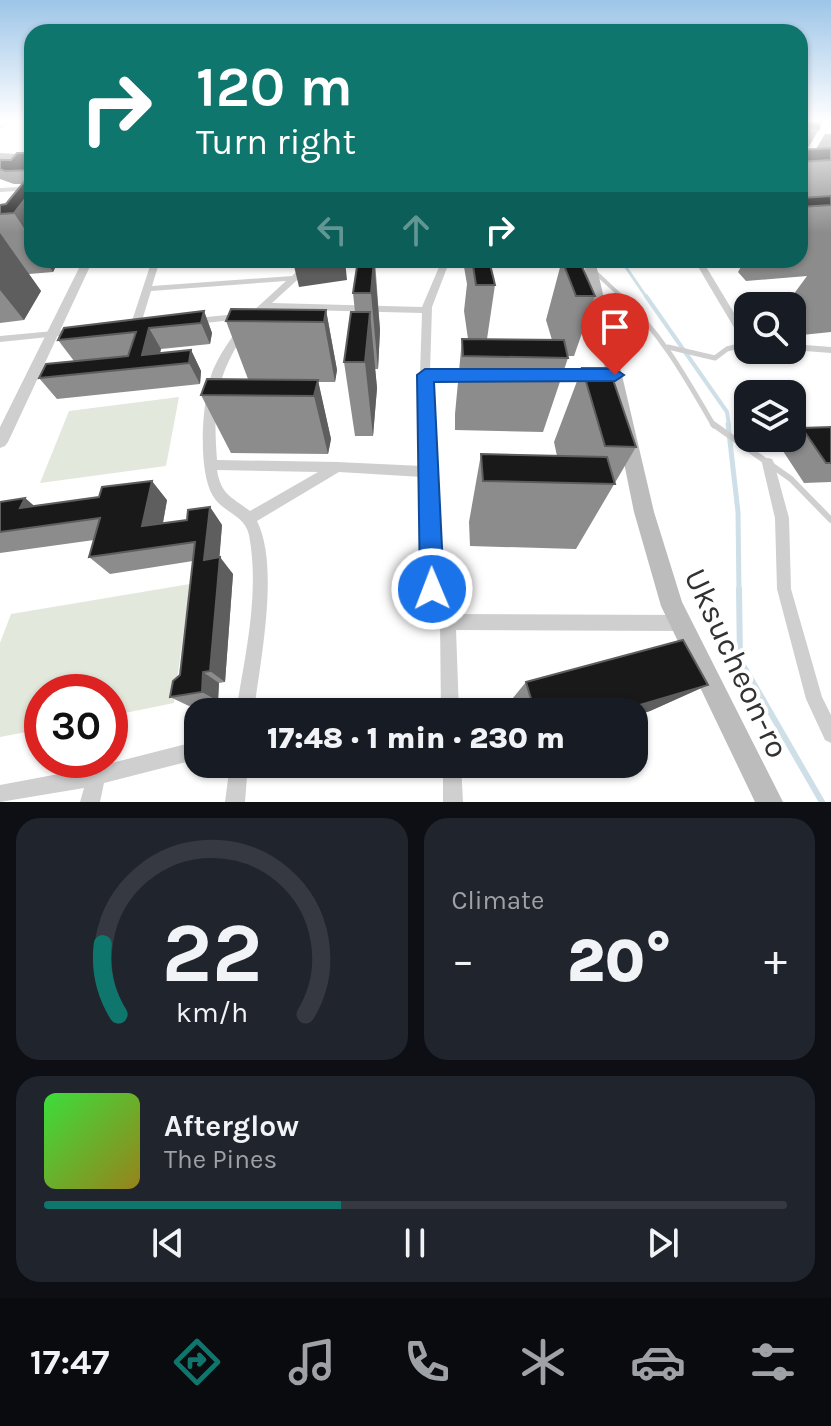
<!DOCTYPE html>
<html lang="en">
<head>
<meta charset="utf-8">
<style>
  :root { --surface:#171b24; --page:#20242c; --text:#f1f3f6; --muted:#9ea1a6; --line:#363941; --accent:#0f766e }
  body { margin:0; font-family:Karla,sans-serif; background:var(--page); color:var(--text); height:100vh; display:flex; flex-direction:column; font-size:30px; white-space:nowrap }
  * { box-sizing:border-box; margin:0 }
  p { font-size:26px; color:var(--muted) }
  .icon { flex:none; width:44px; height:44px; fill:none; stroke:currentColor; stroke-width:2; stroke-linecap:round; stroke-linejoin:round }
  .map { position:relative; height:802px; overflow:hidden }
  .details { display:flex; flex-direction:column; gap:16px; padding:16px; background:#0d0f14; flex:1 }
  .details>* { flex:none }
  .hud { position:absolute; left:24px; top:24px; width:784px; height:244px; border-radius:24px; box-shadow:0 2px 6px #0004; background:#0f766e; color:#fff; overflow:hidden }
  .fabs { position:absolute; left:734px; top:292px; display:grid; gap:16px }
  .fabs a { display:grid; place-items:center; width:72px; height:72px; border-radius:16px; background:var(--surface); box-shadow:0 2px 6px #0004; font-size:40px }
  .speed { position:absolute; left:24px; top:674px; display:flex; gap:16px; font-size:40px; font-weight:700; text-align:center }
  .speed>* { display:grid; place-content:center; width:104px; height:104px; border-radius:50%; background:var(--surface); box-shadow:0 2px 6px #0004; line-height:1 }
  .speed .limit { border:12px solid #d22; background:#fff; color:#111 }
  .pin { position:absolute; display:grid; place-items:center; width:68px; height:68px; color:#fff; margin:-82px -34px; border-radius:50% 50% 50% 0; rotate:-45deg; box-shadow:0 0 8px #0007 }
  .pin .icon { rotate:45deg }
  .me { position:absolute; width:88px; margin:-44px; rotate:359deg; stroke-linejoin:round; filter:drop-shadow(0 0 6px #0008) }
  .turn { display:flex; align-items:center; gap:28px; height:168px; padding:0 40px; font-size:36px }
  .turn .icon { width:104px; height:104px; stroke-width:2.5 }
  .turn b { display:block; font-size:56px; line-height:68px }
  .lanes { display:flex; align-items:center; height:76px; padding:0 40px; background:#0003; justify-content:center; gap:40px; direction:ltr }
  .lanes .off { opacity:.35 }
  .big { font-size:60px; font-weight:800; line-height:1.1 }
  .details .tile { flex:1; display:flex; flex-direction:column; justify-content:center; gap:12px; min-width:0; padding:0 28px; border-radius:24px; background:var(--page) }
  .details .dial { align-items:center; gap:0 }
  .dial svg { height:208px; overflow:visible; fill:none; stroke:var(--line); stroke-width:7; stroke-linecap:round; text-anchor:middle }
  .dial text { fill:var(--text); stroke:none }
  .song { display:flex; align-items:center; gap:24px }
  .cover { width:96px; height:96px; border-radius:12px; background:linear-gradient(135deg,hsl(120 70% 55%),hsl(50 70% 35%)) }
  .played { height:8px; border-radius:4px; background:linear-gradient(90deg,var(--accent) 40%,var(--line) 40%) }
  .keys { display:flex; justify-content:space-around; direction:ltr }
  .heat { display:flex; justify-content:space-between; align-items:center; font-size:44px; direction:ltr }
  .details .tiles { flex:1; display:grid; gap:16px; grid-template-columns:1fr 1fr }
  .tile:last-child { grid-column:span 2 }
  .trip { position:absolute; left:184px; top:698px; width:464px; height:80px; border-radius:24px; background:var(--surface); box-shadow:0 2px 6px #0004; font-weight:800; line-height:80px; text-align:center }
  .menu { display:flex; height:128px; justify-content:space-around; align-items:center; background:#090b0e; color:var(--muted) }
  .menu .icon { width:56px; height:56px }
  .menu .on { color:var(--accent) }
  .menu b { font-size:36px; color:var(--text) }
  .map>svg:first-child { display:block }
  .green { fill:#e2e8dc }
  .lines { fill:none; stroke-linecap:round; stroke-linejoin:round }
  .stream-far3 { stroke:#cedfe8; stroke-width:3 }
  .stream-far2 { stroke:#cedfe8; stroke-width:4 }
  .stream-far1 { stroke:#cedfe8; stroke-width:5 }
  .stream { stroke:#cedfe8; stroke-width:6 }
  .service-far2 { stroke:#cfcfcf; stroke-width:4 }
  .service-far1 { stroke:#cfcfcf; stroke-width:5 }
  .service { stroke:#cfcfcf; stroke-width:6 }
  .minor { fill:#cfcfcf; fill-rule:evenodd }
  .tertiary { fill:#cfcfcf; fill-rule:evenodd }
  .secondary { fill:#bcbcbc; fill-rule:evenodd }
  .primary { fill:#aaa; fill-rule:evenodd }
  .wall { fill:#8c8c8c }
  .shaded-wall { fill:#5e5e5e }
  .building { fill:#191919; stroke:#5e5e5e; stroke-width:2 }
  .route { fill:#1a73e8; stroke:#114b97; stroke-width:2 }
  .labels { text-anchor:middle; stroke-width:8; stroke-linejoin:round; paint-order:stroke }
  .near-street-label { font-size:32px; fill:#323232; stroke:#fff }
</style>
</head>
<body>
<div class="map">
<svg width="831" height="802" viewBox="0 0 831 802">
  <rect width="100%" height="100%" fill="#fff"/>
  <path class="green" d="M179,397L166,466L40,483L69,411Z
    M190,584L174,703L110,716V692H42V729L0,737V643L11,614Z"/>
  <g class="lines">
    <path class="stream-far3" d="M621,260L647,298"/>
    <path class="stream-far2" d="M646,296L727,412L729,426"/>
    <path class="stream-far1" d="M728,424L738,512L739,591"/>
    <path class="stream" d="M739,589L740,660L822,802"/>
    <path class="service-far2" d="M594,271L623,298"/>
    <path class="service-far1" d="M621,296C662,334 686,378 714,426
      M668,347L715,358L727,349L746,344"/>
    <path class="service" d="M713,424L791,479L831,520"/>
    <path class="minor" d="M6,120H12L0,130V125Z
      M32,186V190L0,192V188H2Z
      M152,260H160L152,286L292,276L300,268L303,260H311L307,271L272,303L422,307L442,260H450L432,307L430,371H471L476,375L471,379H430L439,588L452,614L680,615L685,618L688,623L685,628L680,631L456,630L459,712H441L440,623L425,589L422,477L339,472L257,521C280,567 260,661 254,712H236C245,655 260,594 249,535C245,515 222,512 213,496C197,470 202,398 213,370C220,354 229,341 239,328H245L247,330C215,377 213,404 217,460L337,462L422,466L420,375L422,313L266,309L256,318H250V314L286,281L151,291L140,327L135,330L130,327ZM217,470L318,472L250,511C232,497 221,495 217,470Z
      M694,260H702L748,336V347L745,346Z
      M238,314L241,315V319L196,324L191,321L196,318Z
      M75,329L78,330L80,332L78,334L0,342V336Z
      M792,344L831,347V353L792,350Z
      M548,371H591L596,375L591,379H548L543,375Z
      M768,458L772,459L774,463L789,518L791,589L822,697L831,715V743L825,740L806,699L777,589L775,518L762,463L764,459Z
      M198,741V759L104,783L100,802H80L84,788L0,802V785L96,767Z
      M230,764H248L245,802H225Z
      M443,764H461L463,802H443Z"/>
    <path class="tertiary" d="M83,260H93L8,442L5,446L0,448V427Z"/>
    <path class="secondary" d="M583,260H595L654,512L682,602L783,802H755L661,606L634,512Z"/>
    <path class="primary" d="M0,153L32,155V161L0,159Z"/>
  </g>
  <path class="wall" d="M802,120H822L819,129L807,150L816,149L825,134H831V332L792,336V306H785L807,276L746,281L738,272L745,260H800V124Z
    M32,153V260H59L53,272L29,274L41,291L24,320L0,323V205L6,204L22,184H14L0,179V160H11Z
    M358,260H375L380,330L378,369H375L377,388L373,436H355L344,362L355,312L353,293Z
    M465,260H489L495,285L487,339L552,340L546,320L562,260L595,296L574,356H568V358L543,432L455,430V414L462,339H468L464,311L467,284L464,267Z
    M326,310L337,370L335,382H318L331,439L328,454L231,453L201,395L248,379L226,321Z
    M204,311L212,333L210,344L161,349L160,353L191,350L201,371L200,384L57,399L39,378L74,361L58,340Z
    M582,368L636,447L576,549L470,546L469,522L481,454L557,456L554,442Z
    M831,427V482L804,483L781,448L802,428Z
    M99,497L167,500L163,523L187,520L210,507L222,525L219,558L233,574L225,682L219,683L218,701L189,706L170,697L180,675L193,561L110,574L89,557L94,540L0,553V502L25,498L34,506Z
    M526,682L708,685L650,711L634,716V712H505L504,709Z"/>
  <path class="shaded-wall" d="M32,190V240L14,213Z
    M0,233L41,291L24,320L0,290Z
    M45,260H59L53,272Z
    M337,260H345L347,280L299,287L294,266Z
    M374,260L380,330L378,369L371,293Z
    M402,260H427V262L402,266Z
    M326,310L337,370L335,382L324,322Z
    M204,311L212,333L210,344L201,323Z
    M370,312L377,388L373,436L365,362Z
    M149,328L161,349L156,366L142,355Z
    M191,350L201,371L200,384L189,363Z
    M318,380L331,439L328,454L314,396Z
    M152,481L167,500L159,544L142,526Z
    M25,498L47,517L20,508Z
    M210,507L222,525L218,576L204,560Z
    M220,557L233,574L225,682L210,671Z
    M203,672L219,683L218,701L202,692Z
    M708,685L650,711L634,716V712H616Z"/>
  <path class="building" d="M803,120H822L819,129L801,126Z
    M831,148V160L800,162V150Z
    M17,153H32V170L5,171L0,169V160H11Z
    M32,172V190L14,213L0,214V205L6,204Z
    M831,196V205L800,207V198Z
    M299,260H337L294,266Z
    M358,260H374L371,293H353Z
    M472,260H489L495,285H476Z
    M562,260H579L595,296H576Z
    M231,309L326,310L324,322L226,321Z
    M204,311L201,323L149,328L142,355L191,350L189,363L39,378L46,364L128,356L136,332L58,340L64,328Z
    M351,312H370L365,362H344Z
    M462,339L564,340L568,358L463,356Z
    M582,368H609L636,447L605,446Z
    M207,379L318,380L314,396L201,395Z
    M831,427V463H826L802,428Z
    M481,454L607,457L615,484L483,481Z
    M152,481L142,526L187,520L188,510L210,507L204,560L220,557L210,671L203,672L202,692L170,697L173,681L180,675L195,542L89,557L100,518L0,532V502L25,498L20,508L99,497L102,487Z
    M683,640L708,685L616,712H535L526,682Z"/>
  <linearGradient id="sky" x2="0" y2="1"><stop stop-color="#9dc5e8"/><stop offset="0.52" stop-color="#fff"/><stop offset="1" stop-color="#fff" stop-opacity="0"/></linearGradient>
  <rect width="831" height="233" fill="url(#sky)"/>
  <path class="route" d="M425,369H615L624,375L615,381L434,382L444,589L441,598L432,601L423,598L420,589L417,375Z"/>
  <g class="labels">
    <g class="near-street-label">
      <text transform="translate(737 663) rotate(65)" y="11">Uksucheon-ro</text>
    </g>
  </g>
</svg>
<div class="fabs">
<a><svg class="icon" aria-label="search" viewBox="0 0 24 24"><circle cx="10" cy="10" r="6"/><path d="M15 15l6 6"/></svg></a>
<a><svg class="icon" aria-label="layers" viewBox="0 0 24 24"><path d="M12 4l9 5-9 5-9-5zM3 14l9 5 9-5"/></svg></a>
</div>
<div class="speed"><div class="limit">30</div></div>
<div class="pin" style="left:615px;top:375px;background:#d93025"><svg class="icon" aria-label="arrive" viewBox="0 0 24 24"><path d="M6 21V4h12l-3 4 3 4H6"/></svg></div>
<svg class="me" style="left:432px;top:589px" viewBox="-20 -20 40 40"><circle r="17" fill="#1a73e8" stroke="#fff" stroke-width="3"/><path d="M0-11L8 9 0 5-8 9z" fill="#fff"/></svg>
<div class="trip">17:48 · 1 min · 230 m</div>
<div class="hud">
<div class="turn"><svg class="icon" aria-label="right" viewBox="0 0 24 24"><path d="M7 20v-9h11M14 6l5 5-5 5"/></svg><div><b>120 m</b>Turn right</div></div>
<div class="lanes"><svg class="icon off" aria-label="left" viewBox="0 0 24 24"><path d="M17 20v-9H6M10 6l-5 5 5 5"/></svg><svg class="icon off" aria-label="ahead" viewBox="0 0 24 24"><path d="M12 20V5M6 11l6-6 6 6"/></svg><svg class="icon" aria-label="right" viewBox="0 0 24 24"><path d="M7 20v-9h11M14 6l5 5-5 5"/></svg></div>
</div>
</div>
<section class="details">
<div class="tiles">
<div class="tile dial"><svg viewBox="0 0 100 80">
<path d="M14 69A42 42 0 1 1 86 69"/>
<path d="M14 69A42 42 0 0 1 8 42" stroke="#0f766e"/>
<text x="50" y="56" font-size="32" font-weight="700">22</text>
<text x="50" y="72" font-size="11">km/h</text>
</svg></div>
<div class="tile"><p>Climate</p>
<div class="heat"><a>−</a><b class="big">20°</b><a>+</a></div>
</div>
<div class="tile">
<div class="song"><i class="cover"></i><div><b>Afterglow</b><p>The Pines</p></div></div>
<div class="played"></div>
<div class="keys"><svg class="icon" aria-label="previous" viewBox="0 0 24 24"><path d="M18 5L8 12l10 7zM5 5v14"/></svg><svg class="icon" aria-label="pause" viewBox="0 0 24 24"><path d="M8 5v14M16 5v14"/></svg><svg class="icon" aria-label="next" viewBox="0 0 24 24"><path d="M6 5l10 7-10 7zM19 5v14"/></svg></div>
</div>
</div>
</section>
<nav class="menu">
<b>17:47</b>
<svg class="icon on" aria-label="directions" viewBox="0 0 24 24"><path d="M12 3l9 9-9 9-9-9zM9 14v-3h6M13 9l2 2-2 2"/></svg>
<svg class="icon" aria-label="music" viewBox="0 0 24 24"><path d="M9 18V5l10-2v13"/><circle cx="6" cy="18" r="3"/><circle cx="16" cy="16" r="3"/></svg>
<svg class="icon" aria-label="phone" viewBox="0 0 24 24"><path d="M5 4h4l2 5-3 2q2 4 5 5l2-3 5 2v4C11 20 4 13 5 4z"/></svg>
<svg class="icon" aria-label="climate" viewBox="0 0 24 24"><path d="M12 3v18M4 7l16 10M4 17L20 7"/></svg>
<svg class="icon" aria-label="car" viewBox="0 0 24 24"><path d="M5 17H2v-5l4-1 3-4h7l3 4 3 1v5h-3M9 17h6M6 11h13"/><circle cx="7" cy="17" r="2"/><circle cx="17" cy="17" r="2"/></svg>
<svg class="icon" aria-label="filters" viewBox="0 0 24 24"><path d="M4 7h16M4 17h16"/><circle cx="9" cy="7" r="2"/><circle cx="15" cy="17" r="2"/></svg>
</nav>
</body>
</html>
